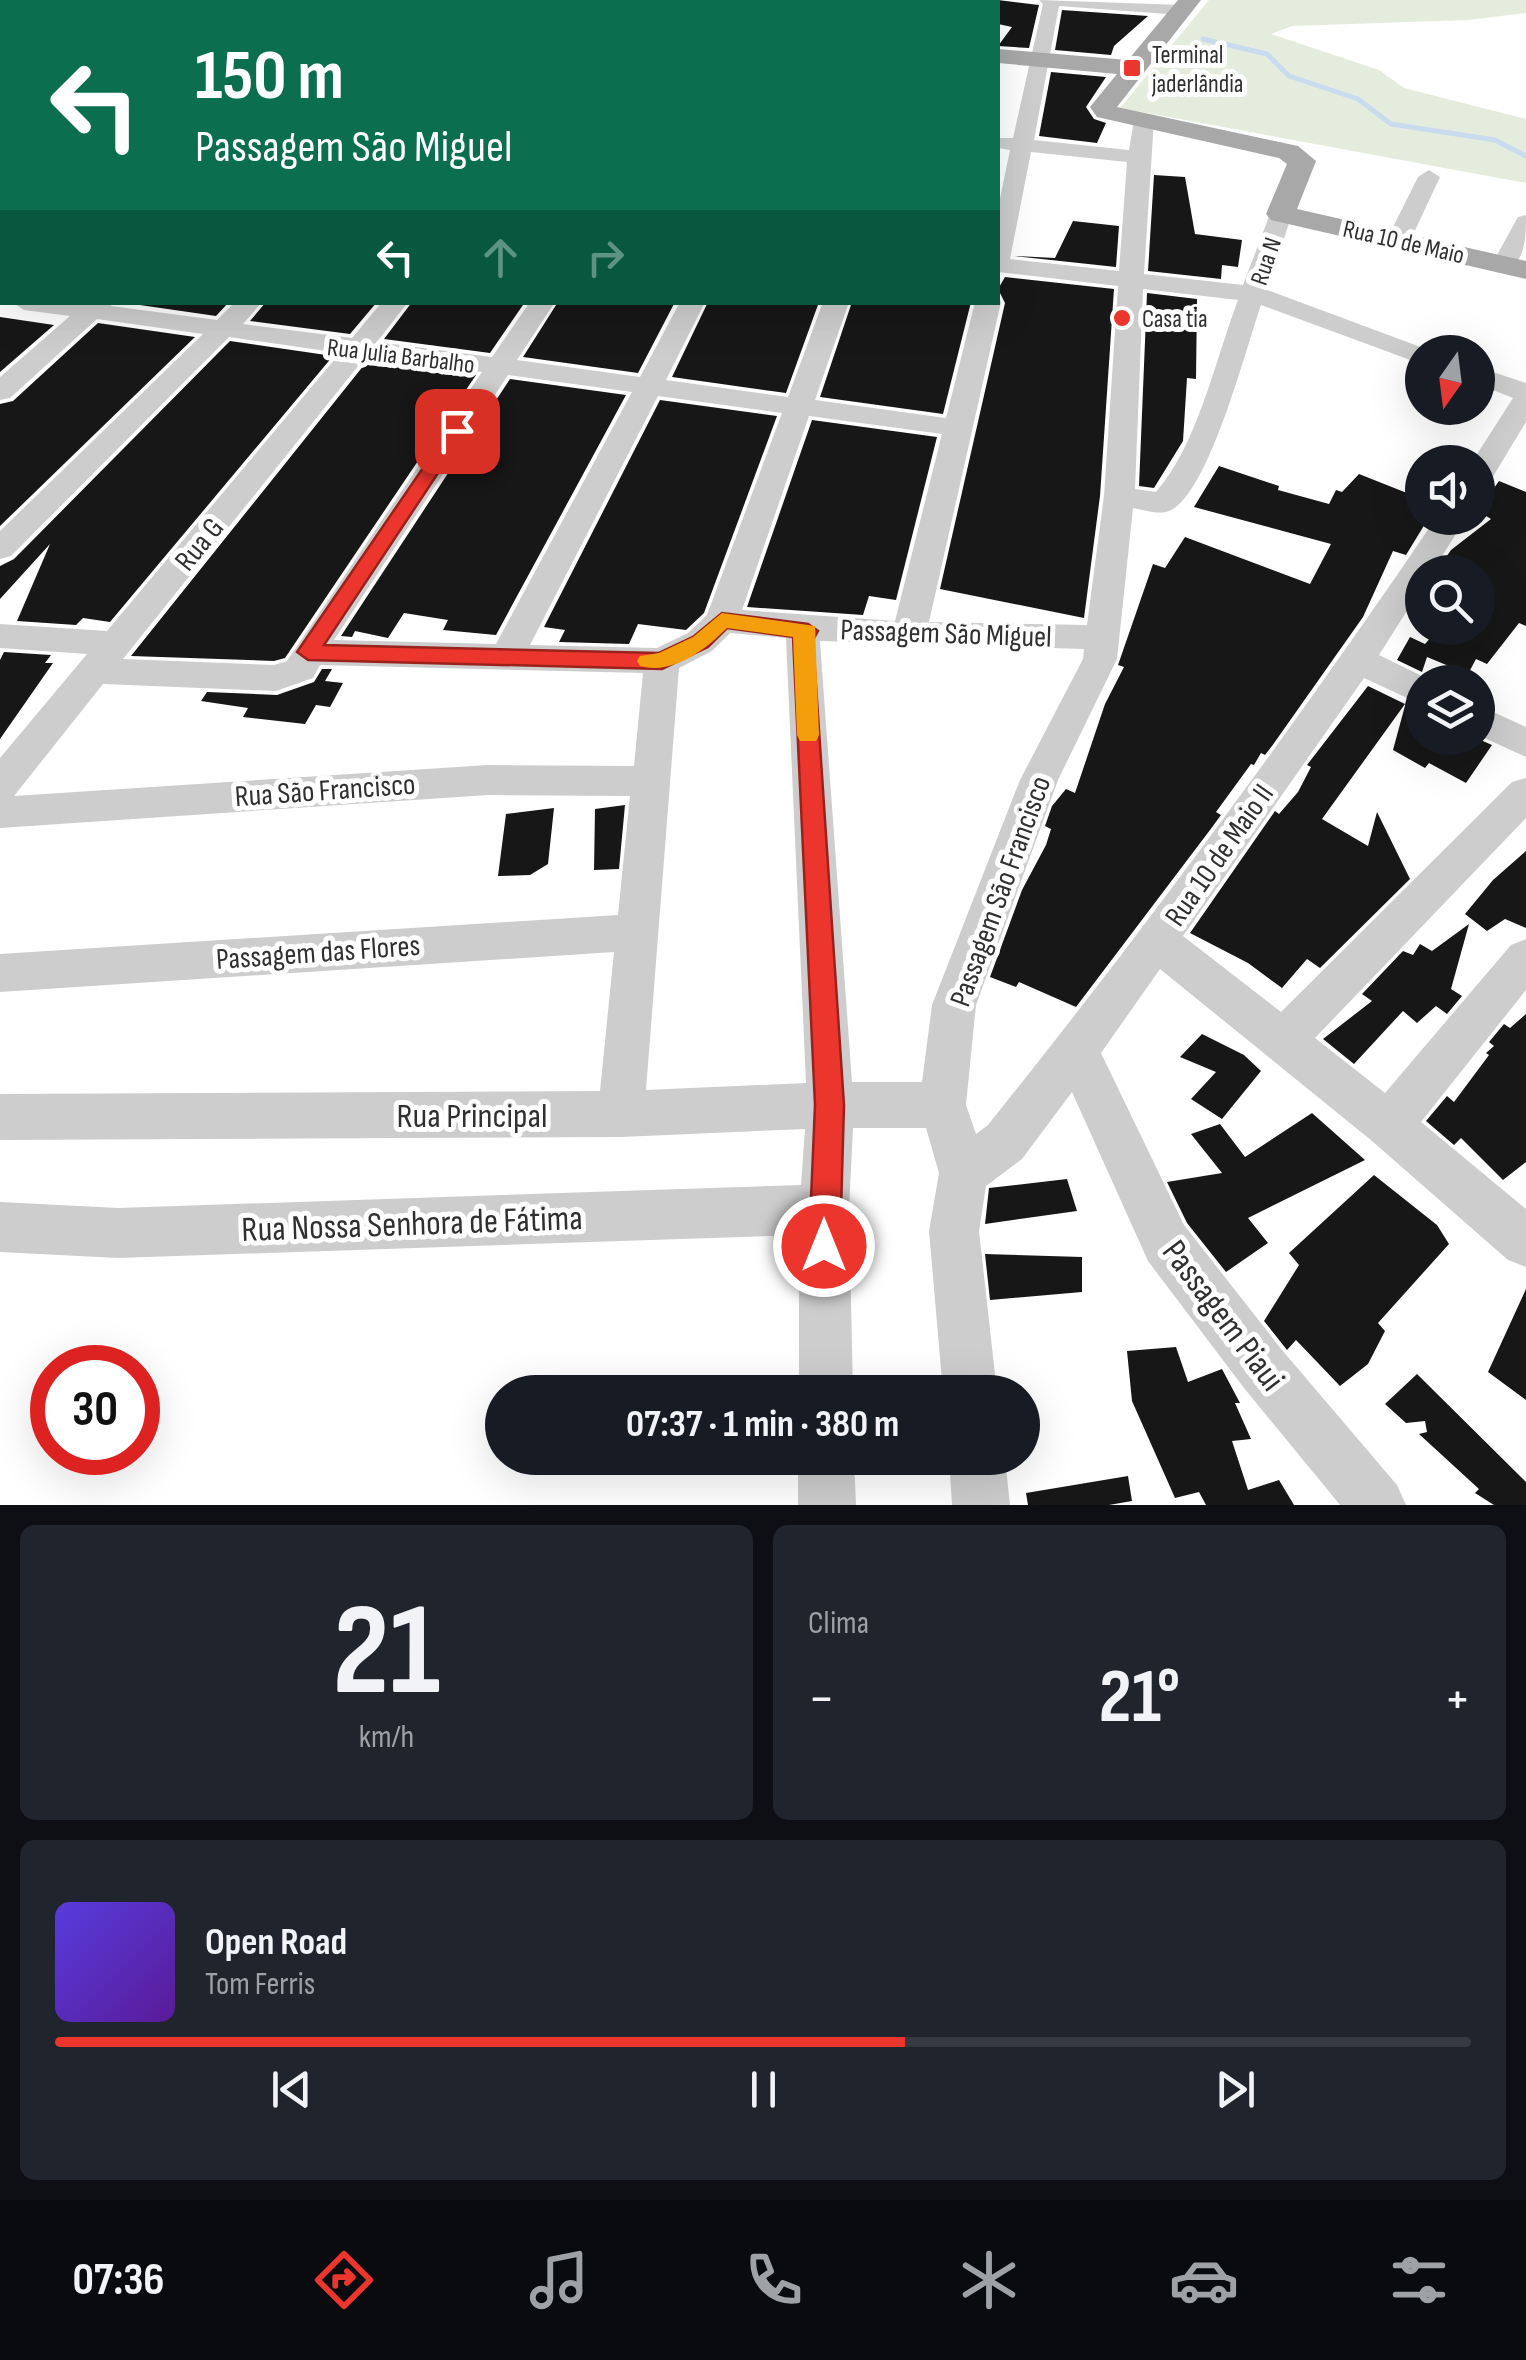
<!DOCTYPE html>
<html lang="pt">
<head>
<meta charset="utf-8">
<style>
  :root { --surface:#171b24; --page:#20242c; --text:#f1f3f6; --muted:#9ea1a6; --line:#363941; --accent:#ec352c }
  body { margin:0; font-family:"Sofia Sans Condensed",sans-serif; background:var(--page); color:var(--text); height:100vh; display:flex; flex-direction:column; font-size:38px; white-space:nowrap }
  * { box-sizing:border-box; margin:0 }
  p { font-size:32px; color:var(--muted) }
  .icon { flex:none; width:55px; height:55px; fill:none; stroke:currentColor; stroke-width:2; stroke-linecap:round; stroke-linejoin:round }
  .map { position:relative; height:1505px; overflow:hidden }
  .side { display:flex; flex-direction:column; gap:20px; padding:20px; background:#0d0f14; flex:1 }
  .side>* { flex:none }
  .hud { position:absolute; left:0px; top:0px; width:1000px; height:305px; box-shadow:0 10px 40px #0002; background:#0b6e4f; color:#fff; overflow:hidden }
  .needle { width:65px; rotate:194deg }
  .tools { position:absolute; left:1405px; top:335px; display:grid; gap:20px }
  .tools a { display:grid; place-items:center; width:90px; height:90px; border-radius:50%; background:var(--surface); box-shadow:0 10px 40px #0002; font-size:50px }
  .speed { position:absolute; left:30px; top:1345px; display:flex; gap:20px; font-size:50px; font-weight:700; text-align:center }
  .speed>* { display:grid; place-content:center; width:130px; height:130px; border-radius:50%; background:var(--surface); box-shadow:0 10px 40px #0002; line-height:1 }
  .speed .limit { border:15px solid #d22; background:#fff; color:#111 }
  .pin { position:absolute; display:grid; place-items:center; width:85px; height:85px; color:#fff; margin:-42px; border-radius:20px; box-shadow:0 5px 15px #0006 }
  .me { position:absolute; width:110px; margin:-55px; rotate:0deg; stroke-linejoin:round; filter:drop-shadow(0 0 8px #0008) }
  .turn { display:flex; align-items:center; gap:35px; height:210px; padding:0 30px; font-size:45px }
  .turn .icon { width:130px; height:130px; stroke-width:2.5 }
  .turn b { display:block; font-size:70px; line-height:85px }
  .lanes { display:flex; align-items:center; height:95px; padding:0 30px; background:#0003; justify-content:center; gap:50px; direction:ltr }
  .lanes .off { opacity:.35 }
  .big { font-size:75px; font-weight:700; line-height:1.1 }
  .side .card { flex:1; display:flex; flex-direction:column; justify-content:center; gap:15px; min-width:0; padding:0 35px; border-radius:15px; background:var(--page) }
  .side .dial { align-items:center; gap:0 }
  .dial b { font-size:130px; line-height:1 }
  .song { display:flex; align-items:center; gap:30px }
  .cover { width:120px; height:120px; border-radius:15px; background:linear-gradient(135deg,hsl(250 70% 55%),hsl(270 70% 35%)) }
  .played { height:10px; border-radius:5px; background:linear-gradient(90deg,var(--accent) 60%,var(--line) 60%) }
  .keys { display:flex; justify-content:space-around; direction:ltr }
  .heat { display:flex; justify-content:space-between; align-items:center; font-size:55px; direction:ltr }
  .side .tiles { flex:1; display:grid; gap:20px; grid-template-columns:1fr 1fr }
  .card:last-child { grid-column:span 2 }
  .trip { position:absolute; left:485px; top:1375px; width:555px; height:100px; border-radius:50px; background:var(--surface); box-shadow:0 10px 40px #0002; font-weight:700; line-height:100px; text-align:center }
  .tab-bar { display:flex; height:160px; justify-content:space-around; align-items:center; background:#090b0e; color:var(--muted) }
  .tab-bar .icon { width:70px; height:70px }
  .tab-bar .current { color:var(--accent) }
  .tab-bar b { font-size:45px; color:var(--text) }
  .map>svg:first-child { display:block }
  .green { fill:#e4eddd }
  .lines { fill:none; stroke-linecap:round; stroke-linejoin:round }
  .stream { stroke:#c9dbee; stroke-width:5 }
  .building { fill:#171717 }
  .minor { fill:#cdcdcd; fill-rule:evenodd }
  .major { fill:#a8a8a8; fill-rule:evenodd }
  .route { fill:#ec352c; stroke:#99221d; stroke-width:2.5 }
  .slow { fill:#f59e0b }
  .poi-dot { fill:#ec352c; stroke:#fff; stroke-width:4 }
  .labels { text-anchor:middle; stroke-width:10; stroke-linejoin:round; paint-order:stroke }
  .far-poi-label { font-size:25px; fill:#303030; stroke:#fff; text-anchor:start }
  .far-street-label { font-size:25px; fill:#303030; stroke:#fff }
  .street-label { font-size:30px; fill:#303030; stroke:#fff }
  .near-street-label { font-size:35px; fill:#303030; stroke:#fff }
</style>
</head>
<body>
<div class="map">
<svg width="1526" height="1505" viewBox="0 0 1526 1505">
  <rect width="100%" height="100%" fill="#fff"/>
  <path class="green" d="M1209,0H1526V13L1468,20L1292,26L1271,34L1379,70L1404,88L1526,119V183L1120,108Z"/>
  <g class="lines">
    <path class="stream" d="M1203,39L1267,54L1289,76L1358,99L1391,124L1495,140L1526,156"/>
  </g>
  <path class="building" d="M998,0L1039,5L1029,48L998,46L1012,27L998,24Z
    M1062,10L1148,16L1114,46L1111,55L1055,50Z
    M1051,72L1106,77L1086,107L1094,119L1106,123L1097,143L1039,136Z
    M1154,175L1185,177L1195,234L1242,240L1238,267L1222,265L1221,279L1148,271Z
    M1073,221L1119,226L1116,267L1014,256L1055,258Z
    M1005,277L1114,289L1100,496L1084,618L940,589L1005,303L998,289Z
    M1147,293L1197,299L1196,379L1187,378L1183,441L1154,488L1139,486Z
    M119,302H229L216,316Z
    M266,302H377L350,334L250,321Z
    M412,302H525L490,353L384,339Z
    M558,302H675L638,373L523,357Z
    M708,302H819L786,393L672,377Z
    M852,302H971L943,414L820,397Z
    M0,317L54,325L0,372Z
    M98,323L195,337L0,526V404L13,401Z
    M230,341L333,356L110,622L83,618L76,625L17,621L50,544L0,599V566L14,559Z
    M368,360L476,375L285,658L274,661L131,656Z
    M510,379L626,395L496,635L443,630L448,620L404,613L388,638L355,631L352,637L341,636Z
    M660,400L777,416L704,613L686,630L638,624L629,644L559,642L565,630L544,627Z
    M812,420L937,437L896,600L869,596L863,615L747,607Z
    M1219,466L1279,486L1278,490L1329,504L1336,490L1342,492L1359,474L1422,499V518L1428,519L1406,555L1393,551L1363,617L1272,746L1265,755L1261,753L1254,765L1251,764L1216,812L1221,815L1210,830L1076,1007L1019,982L1016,987L990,977L1022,890L1046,845L1051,829L1045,826L1052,806L1066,789L1075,793L1105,704L1124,667L1118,665L1153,564L1165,568L1185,537L1310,584L1331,544L1194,507Z
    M1499,481L1526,492V626L1519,623L1487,664L1476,659L1468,674L1427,657L1422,672L1397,660L1410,637L1425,644L1439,628H1478V572L1440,566L1451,550L1491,519L1478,511Z
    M4,652L51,655L45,663H53L0,739V660Z
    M322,669H332L325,681L343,683L330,707L316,705L305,724L243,717L248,708L201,701L207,692L277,695L314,682Z
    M1368,686L1405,704L1322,819L1368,846L1377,812L1410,879L1320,968L1307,959L1282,988L1248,963L1190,933L1275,811L1279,814L1298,792L1311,767L1307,765Z
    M1406,702L1422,709V738H1476L1492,745L1466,783L1429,763L1425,768L1393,750Z
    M625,805L619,869L594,870L595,809Z
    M554,808L548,864L530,875L498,876L506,814Z
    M1526,851V928L1505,919L1487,931L1465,914L1493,880Z
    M1469,924L1451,989L1462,996L1447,1014L1436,1006L1417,1023L1403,1011L1354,1064L1323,1039L1372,1001L1362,994L1403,951L1413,955L1420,944L1432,951Z
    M1526,1014V1162L1503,1180L1461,1138L1454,1145L1426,1121L1447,1096L1454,1102L1489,1055L1486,1053L1494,1046L1489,1042L1504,1024L1510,1028Z
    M1202,1034L1244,1055L1261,1071L1222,1119L1191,1099L1216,1072L1180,1057Z
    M1312,1113L1365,1160L1248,1218L1268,1243L1226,1272L1187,1223L1167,1182L1222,1173L1191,1134L1220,1124L1245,1157Z
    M1374,1175L1437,1225L1449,1244L1378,1323L1385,1331L1368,1364L1340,1386L1296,1340L1287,1350L1264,1321L1299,1265L1289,1253Z
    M1067,1179L1077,1211L985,1224L989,1188Z
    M985,1254L1082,1257V1292L990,1300Z
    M1526,1289V1400L1488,1372Z
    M1176,1347L1188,1382L1222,1369L1240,1403H1235L1251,1439L1232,1441L1248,1490L1279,1480L1294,1505H1206L1199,1492L1175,1498L1132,1401L1127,1351Z
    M1417,1374L1526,1482V1505H1494L1475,1493L1479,1489L1419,1434L1427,1432L1425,1421L1406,1423L1385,1404Z
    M1128,1476L1132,1501L1109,1505H1028L1026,1493Z"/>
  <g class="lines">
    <path class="minor" d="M1039,0L1181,5L1190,10L1181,15L1059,6L1034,140L1129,150L1134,120L1144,114L1151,116L1154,120L1144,274L1243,285L1270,214L1273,209H1289L1292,214L1267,290L1434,352H1422V363L1413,361L1261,305C1246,348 1209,492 1171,510C1161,516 1144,510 1133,508L1117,659L1058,780L976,1005L966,1105L976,1134L988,1125C1145,929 1295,726 1436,518H1466L1432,572H1422V587L1379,655L1434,682H1422V705L1364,678L1183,936L1281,1012L1512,782L1526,778V818L1315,1038L1385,1093L1511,945L1526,939V990L1421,1122L1526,1209V1267L1508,1260L1372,1141L1160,969L1101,1053L1184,1225L1282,1350L1397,1485L1406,1505H1340L1244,1388L1148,1261L1072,1092L1022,1159L986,1186L979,1231L997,1392H943L929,1231L939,1173L926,1128H853L849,1209L853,1392H799V1235L118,1258L0,1252V1202L118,1208L801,1185L805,1129L621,1137L0,1140V1094L600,1091L614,952L0,992V954L618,915L630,796L488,795L0,828V758L87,654L0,648V624L107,631L340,353L229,337L11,556L0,559V531L203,334L97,319L10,398L0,400V377L70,316L24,310L12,302H113L111,306L217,320L235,302H262L243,324L352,338L382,302H408L377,342L492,357L530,302H555L517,360L640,377L680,302H705L666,380L788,397L823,302H849L815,400L946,418L975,302H998V297L1001,302L929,622L1087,625L1104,496L1118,286L998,272V208L1010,150L998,148V138H1013L1043,4ZM1031,152L1127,162L1119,271L1010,259ZM1143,289L1238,300C1215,360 1198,444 1156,492L1135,489ZM366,356L482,372L287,661L274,665L123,659ZM508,375L632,392L496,644L334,640ZM658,396L782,413L707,615L688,633L657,648L530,645ZM809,416L942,434L895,621L742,610ZM730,633L786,638L806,1083L646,1090L679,668L712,651ZM820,641L1084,649L1083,659L1020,780L932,1005L922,1082H852ZM320,665L643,673L634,766L488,765L14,796L103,684L276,691L313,678Z
      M2,86V99L0,100V87Z
      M2,164V178L0,179V165Z
      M1429,170L1440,177L1411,239L1399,246L1391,244L1387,239L1418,177Z
      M1526,215C1526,236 1526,264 1504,271L1495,269L1492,264L1518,217Z
      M1478,367L1526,383V422L1489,483L1478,485V462H1472L1513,398L1478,384Z
      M1478,705L1526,727V757L1478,735Z
      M798,1458H854L856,1505H798Z
      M949,1458H1005L1010,1505H952Z"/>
    <path class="major" d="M338,0H390L391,2H340Z
      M1178,0H1201L1117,107L1298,146L1316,161L1297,209L1526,261V279L1271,220L1266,214L1287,164L1279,158L1097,117L1090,107L1117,74L998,63V49L1128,60Z"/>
  </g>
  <path class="route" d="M457,426L466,431L324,645L659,653L693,637L722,613L808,624L818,631L813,640L844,1105L840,1246L835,1257L824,1261L813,1257L809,1246L815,1105L793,637L727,628L708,647L662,669L308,660L297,652L451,427Z"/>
  <path class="slow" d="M722,613L815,626L819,735L816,741H800L797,735L793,637L727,628C705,650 673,675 640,666L637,661L640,656L659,653L693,637Z"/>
  <g class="poi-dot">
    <rect x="1122" y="58" width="20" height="20" rx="5"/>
    <circle cx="1122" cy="318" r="10"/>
  </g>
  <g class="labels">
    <g class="far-poi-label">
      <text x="1152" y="63">Terminal<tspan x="1152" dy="29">jaderlândia</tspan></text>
      <text x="1142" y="327">Casa tia</text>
    </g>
    <g class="far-street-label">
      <text transform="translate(1404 241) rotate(13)" y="9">Rua 10 de Maio</text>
      <text transform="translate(1265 261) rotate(-71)" y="9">Rua N</text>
      <text transform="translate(401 355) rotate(7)" y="9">Rua Julia Barbalho</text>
    </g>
    <g class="street-label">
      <text transform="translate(199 544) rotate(-51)" y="10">Rua G</text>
      <text transform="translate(946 633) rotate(2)" y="10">Passagem São Miguel</text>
      <text transform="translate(325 790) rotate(-4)" y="10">Rua São Francisco</text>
      <text transform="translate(1219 855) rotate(-55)" y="10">Rua 10 de Maio II</text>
      <text transform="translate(1000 891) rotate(-70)" y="10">Passagem São Francisco</text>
      <text transform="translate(318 952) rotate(-4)" y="10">Passagem das Flores</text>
    </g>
    <g class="near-street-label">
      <text x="472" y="1127">Rua Principal</text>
      <text transform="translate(412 1223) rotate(-2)" y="12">Rua Nossa Senhora de Fátima</text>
      <text transform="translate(1224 1315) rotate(53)" y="12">Passagem Piaui</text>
    </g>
  </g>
</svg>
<div class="tools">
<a><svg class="needle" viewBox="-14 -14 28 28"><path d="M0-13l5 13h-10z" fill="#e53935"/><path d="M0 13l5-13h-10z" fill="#9ea1a6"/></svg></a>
<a><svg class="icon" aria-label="sound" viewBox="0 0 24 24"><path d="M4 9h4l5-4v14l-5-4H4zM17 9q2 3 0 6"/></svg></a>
<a><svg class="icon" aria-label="search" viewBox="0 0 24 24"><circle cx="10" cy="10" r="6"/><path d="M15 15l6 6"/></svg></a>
<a><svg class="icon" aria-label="layers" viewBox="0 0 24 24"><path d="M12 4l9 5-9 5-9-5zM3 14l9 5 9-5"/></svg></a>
</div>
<div class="speed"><div class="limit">30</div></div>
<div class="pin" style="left:457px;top:431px;background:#d93025"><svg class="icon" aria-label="arrive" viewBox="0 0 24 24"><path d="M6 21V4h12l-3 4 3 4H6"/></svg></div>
<svg class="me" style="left:824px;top:1246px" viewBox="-20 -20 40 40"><circle r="17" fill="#ec352c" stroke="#fff" stroke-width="3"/><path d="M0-11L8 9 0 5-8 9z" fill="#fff"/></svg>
<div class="trip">07:37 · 1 min · 380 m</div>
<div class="hud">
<div class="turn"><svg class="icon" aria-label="left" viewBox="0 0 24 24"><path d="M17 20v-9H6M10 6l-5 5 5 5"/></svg><div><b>150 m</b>Passagem São Miguel</div></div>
<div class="lanes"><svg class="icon" aria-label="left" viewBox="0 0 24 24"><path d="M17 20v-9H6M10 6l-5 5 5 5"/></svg><svg class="icon off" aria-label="ahead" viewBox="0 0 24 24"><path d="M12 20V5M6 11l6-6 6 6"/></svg><svg class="icon off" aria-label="right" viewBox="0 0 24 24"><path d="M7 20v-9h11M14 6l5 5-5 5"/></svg></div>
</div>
</div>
<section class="side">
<div class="tiles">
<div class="card dial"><b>21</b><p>km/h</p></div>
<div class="card"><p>Clima</p>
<div class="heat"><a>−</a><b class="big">21°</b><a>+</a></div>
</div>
<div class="card">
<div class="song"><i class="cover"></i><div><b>Open Road</b><p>Tom Ferris</p></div></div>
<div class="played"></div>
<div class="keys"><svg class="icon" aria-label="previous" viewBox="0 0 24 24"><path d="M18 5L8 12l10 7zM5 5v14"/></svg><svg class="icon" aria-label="pause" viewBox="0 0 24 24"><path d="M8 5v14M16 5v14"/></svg><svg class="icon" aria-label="next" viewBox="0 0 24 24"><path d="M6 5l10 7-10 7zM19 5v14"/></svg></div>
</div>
</div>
</section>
<nav class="tab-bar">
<b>07:36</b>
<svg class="icon current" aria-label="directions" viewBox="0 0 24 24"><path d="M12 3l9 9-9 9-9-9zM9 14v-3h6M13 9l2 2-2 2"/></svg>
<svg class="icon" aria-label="music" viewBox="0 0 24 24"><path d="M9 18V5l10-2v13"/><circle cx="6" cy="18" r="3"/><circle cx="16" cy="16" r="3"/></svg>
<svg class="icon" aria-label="phone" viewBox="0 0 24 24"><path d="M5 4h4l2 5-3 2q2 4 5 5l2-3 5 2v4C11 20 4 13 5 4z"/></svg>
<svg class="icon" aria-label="climate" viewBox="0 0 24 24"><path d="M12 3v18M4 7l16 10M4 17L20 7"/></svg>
<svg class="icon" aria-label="car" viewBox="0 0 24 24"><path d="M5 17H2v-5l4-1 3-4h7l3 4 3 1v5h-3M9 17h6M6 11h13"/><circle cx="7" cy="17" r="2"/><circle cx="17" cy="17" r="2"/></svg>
<svg class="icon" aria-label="filters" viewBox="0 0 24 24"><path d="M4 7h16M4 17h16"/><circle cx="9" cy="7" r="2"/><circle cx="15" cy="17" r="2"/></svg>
</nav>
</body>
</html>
